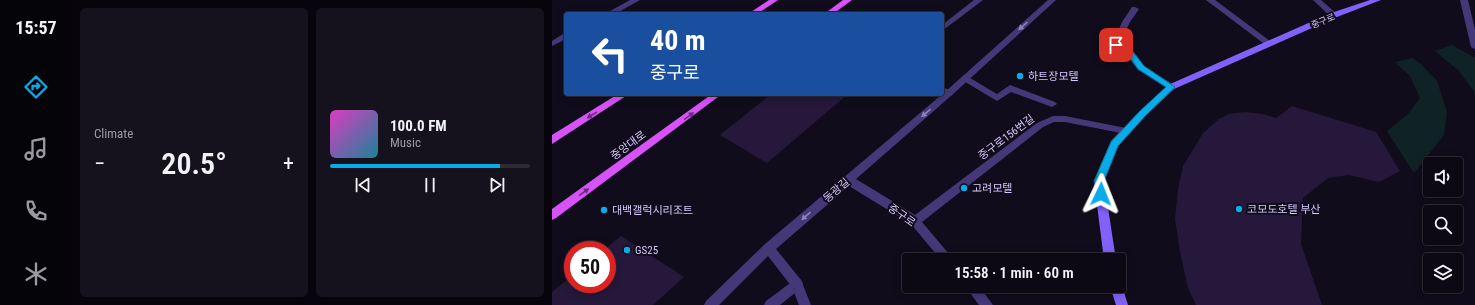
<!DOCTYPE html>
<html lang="en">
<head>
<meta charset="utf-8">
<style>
  :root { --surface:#0d0914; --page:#16121d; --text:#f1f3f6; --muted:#9a9aa0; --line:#2d2a34; --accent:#08ace9 }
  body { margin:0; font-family:"Roboto Condensed","Noto Sans KR",sans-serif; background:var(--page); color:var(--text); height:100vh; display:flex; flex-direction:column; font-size:15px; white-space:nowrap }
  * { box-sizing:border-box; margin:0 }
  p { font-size:13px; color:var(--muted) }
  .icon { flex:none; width:22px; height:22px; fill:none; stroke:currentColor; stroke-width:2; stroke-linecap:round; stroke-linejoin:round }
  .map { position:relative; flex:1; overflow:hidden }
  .panel { display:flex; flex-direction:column; gap:8px; padding:8px; background:#07050b; width:480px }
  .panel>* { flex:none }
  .banner { position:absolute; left:12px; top:12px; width:380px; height:84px; border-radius:4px; box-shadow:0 2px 10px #0003,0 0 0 1px var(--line); background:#1a4fa0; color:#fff; overflow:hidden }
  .controls { position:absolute; left:871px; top:157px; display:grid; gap:8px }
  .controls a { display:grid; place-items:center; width:40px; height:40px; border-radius:4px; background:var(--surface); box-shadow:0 2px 10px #0003,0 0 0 1px var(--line); font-size:20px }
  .speed { position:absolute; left:12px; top:241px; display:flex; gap:8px; font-size:20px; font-weight:700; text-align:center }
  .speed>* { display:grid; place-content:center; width:52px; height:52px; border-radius:50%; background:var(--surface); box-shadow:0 2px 10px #0003,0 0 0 1px var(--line); line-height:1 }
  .speed .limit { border:6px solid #d22; background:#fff; color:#111 }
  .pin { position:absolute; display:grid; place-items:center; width:34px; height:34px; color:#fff; margin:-17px; border-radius:8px; box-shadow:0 2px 6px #0006 }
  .me { position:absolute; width:44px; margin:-22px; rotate:2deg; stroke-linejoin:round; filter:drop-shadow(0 0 3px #0008) }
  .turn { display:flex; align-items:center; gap:14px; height:84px; padding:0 20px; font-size:18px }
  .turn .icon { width:52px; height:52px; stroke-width:2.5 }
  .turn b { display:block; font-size:28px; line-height:34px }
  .big { font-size:30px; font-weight:600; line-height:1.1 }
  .panel .card { flex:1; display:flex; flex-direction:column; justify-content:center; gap:6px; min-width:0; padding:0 14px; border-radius:6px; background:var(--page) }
  .song { display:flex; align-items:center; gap:12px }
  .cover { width:48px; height:48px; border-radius:6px; background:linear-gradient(135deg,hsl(310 70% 55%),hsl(190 70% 35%)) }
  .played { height:4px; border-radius:2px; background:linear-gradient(90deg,var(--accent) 85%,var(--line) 85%) }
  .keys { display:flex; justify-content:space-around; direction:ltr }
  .heat { display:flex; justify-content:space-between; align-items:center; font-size:22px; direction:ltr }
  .panel .tiles { flex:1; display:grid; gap:8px; grid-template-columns:repeat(2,1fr) }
  .trip { position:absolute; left:350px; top:253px; width:224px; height:40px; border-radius:4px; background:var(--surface); box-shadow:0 2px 10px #0003,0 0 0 1px var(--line); font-weight:600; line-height:40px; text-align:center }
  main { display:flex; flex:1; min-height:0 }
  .menu { display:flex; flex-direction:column; width:72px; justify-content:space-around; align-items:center; background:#050408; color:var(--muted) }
  .menu .icon { width:28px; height:28px }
  .menu .on { color:var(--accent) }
  .menu b { font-size:18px; color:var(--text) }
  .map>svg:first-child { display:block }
  .green { fill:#0f2225 }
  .building { fill:#25183b }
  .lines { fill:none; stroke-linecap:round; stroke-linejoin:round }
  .service { fill:#453879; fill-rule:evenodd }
  .minor { fill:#453879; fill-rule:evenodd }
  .secondary { fill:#8062fa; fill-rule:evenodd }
  .primary { fill:#d753f9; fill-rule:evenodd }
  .oneway { fill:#8e80bb }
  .oneway2 { fill:#6a2c7f }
  .route { fill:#08ace9; stroke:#057097 }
  .poi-dot { fill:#08ace9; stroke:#110c1b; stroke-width:1.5 }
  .labels { text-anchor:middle; stroke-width:4; stroke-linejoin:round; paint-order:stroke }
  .far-street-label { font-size:9px; fill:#d7c8fd; stroke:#110c1b }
  .poi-label { font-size:11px; fill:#d7c8fd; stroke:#110c1b; text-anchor:start }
  .street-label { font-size:11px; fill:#d7c8fd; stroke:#110c1b }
</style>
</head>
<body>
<main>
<nav class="menu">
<b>15:57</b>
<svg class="icon on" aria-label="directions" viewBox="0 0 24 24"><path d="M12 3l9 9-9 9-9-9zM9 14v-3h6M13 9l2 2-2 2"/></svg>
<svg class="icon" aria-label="music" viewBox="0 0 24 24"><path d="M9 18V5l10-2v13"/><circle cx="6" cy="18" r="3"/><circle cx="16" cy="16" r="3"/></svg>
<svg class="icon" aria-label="phone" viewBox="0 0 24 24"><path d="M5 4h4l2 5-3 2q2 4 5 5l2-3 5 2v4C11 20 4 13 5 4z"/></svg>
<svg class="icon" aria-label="climate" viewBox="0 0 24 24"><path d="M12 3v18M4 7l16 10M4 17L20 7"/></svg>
</nav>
<section class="panel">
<div class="tiles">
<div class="card"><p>Climate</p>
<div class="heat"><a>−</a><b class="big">20.5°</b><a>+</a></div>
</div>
<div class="card">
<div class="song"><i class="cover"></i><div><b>100.0 FM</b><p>Music</p></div></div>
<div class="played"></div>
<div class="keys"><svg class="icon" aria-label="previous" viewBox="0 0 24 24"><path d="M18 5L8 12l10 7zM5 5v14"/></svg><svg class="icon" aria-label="pause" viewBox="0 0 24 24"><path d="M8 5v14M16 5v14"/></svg><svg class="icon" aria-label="next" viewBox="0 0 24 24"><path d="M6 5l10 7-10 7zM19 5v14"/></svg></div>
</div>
</div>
</section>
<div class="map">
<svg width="923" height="305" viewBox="0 0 923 305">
  <rect width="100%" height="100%" fill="#110c1b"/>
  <path class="green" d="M900,45L923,58V93L907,71L883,51Z
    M861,58L869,64L885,81L895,112L892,135L862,173L835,131L856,114L868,98L858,76L843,62Z"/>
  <path class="building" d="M219,94H296L215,163L168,135Z
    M740,106L824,132L848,171L827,182L797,175L776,178L751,198L749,244L770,305H644L636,288L628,252L623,219L626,189L631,166L651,133L667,119L677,114L693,112L711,114L724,118Z
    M69,236L132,277L101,305H0V292L21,275V284H55V250H52Z"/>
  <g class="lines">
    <path class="service" d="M422,0H431L390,31V25Z
      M654,0H663L722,44L718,46H715Z
      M580,7H583L587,9L578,22L568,44L579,49L592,66L622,85L623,87L622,89H616L586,70L573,53L560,45L570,22Z
      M413,75L445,94L458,85L503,102L505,104L500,107L459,92L445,101L410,80L409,78Z
      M390,87L400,91L401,93L400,95L397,96L390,93Z
      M245,278L249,280L251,284L249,288L228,305H212L214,301Z"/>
    <path class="minor" d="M78,0H88L63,14H53Z
      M496,0H504L400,95L304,179L363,215L485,123L501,116H513L574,128L579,131L577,133L574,134L513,122H502L491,127L370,222L402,260H389L359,224L297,186L224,249L249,280L259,305H247L240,287L216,256L167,305H152L154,301L213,244L394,91Z
      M761,0H769L786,15L782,17H779Z
      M908,0H916L923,30V49L919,47Z
      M11,34H14V39L0,46V41Z
      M413,286H427L441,305H427Z"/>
    <path class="secondary" d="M818,0H829L785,17L622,89L594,115L566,146L552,181L564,260H552L542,181L559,141L588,111L616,85L779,13Z
      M567,281L570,286L576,305H564L558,286H567Z"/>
    <path class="primary" d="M217,0H226L205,14H196Z
      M291,0H300L281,14H272Z
      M66,94H77L0,144V135Z
      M160,94H170L4,218L0,220V209Z"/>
  </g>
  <defs><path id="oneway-solid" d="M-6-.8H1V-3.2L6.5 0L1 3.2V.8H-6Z"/></defs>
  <g class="oneway">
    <use href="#oneway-solid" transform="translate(471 26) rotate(138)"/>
    <use href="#oneway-solid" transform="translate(374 113) rotate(139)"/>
    <use href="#oneway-solid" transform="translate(254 216) rotate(139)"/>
  </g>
  <g class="oneway2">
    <use href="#oneway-solid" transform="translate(40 115) rotate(148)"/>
    <use href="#oneway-solid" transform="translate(137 116) rotate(-36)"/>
    <use href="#oneway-solid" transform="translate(32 192) rotate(-36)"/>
  </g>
  <path class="route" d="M564,43L579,49L592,66L623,87L594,115L566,146L552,181L554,194L552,197H545L542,181L559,142L588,111L614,87L586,69L574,52L562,47L561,45Z"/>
  <g class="poi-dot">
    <circle cx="468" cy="76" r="4"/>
    <circle cx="412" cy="188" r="4"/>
    <circle cx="687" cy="209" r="4"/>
    <circle cx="52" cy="210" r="4"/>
    <circle cx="75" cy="250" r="4"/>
  </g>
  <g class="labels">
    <g class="far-street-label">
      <text transform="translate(771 21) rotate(-23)" y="3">중구로</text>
    </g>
    <g class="poi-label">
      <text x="476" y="80">하트장모텔</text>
      <text x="420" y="192">고려모텔</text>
      <text x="695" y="213">코모도호텔 부산</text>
      <text x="60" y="214">대백갤럭시리조트</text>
      <text x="83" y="254">GS25</text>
    </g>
    <g class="street-label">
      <text transform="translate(454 137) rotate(-37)" y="4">중구로156번길</text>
      <text transform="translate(76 145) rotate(-36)" y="4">중앙대로</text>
      <text transform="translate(284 190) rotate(-41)" y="4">동광길</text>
      <text transform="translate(350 215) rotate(35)" y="4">중구로</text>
    </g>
  </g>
</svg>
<div class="controls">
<a><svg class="icon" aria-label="sound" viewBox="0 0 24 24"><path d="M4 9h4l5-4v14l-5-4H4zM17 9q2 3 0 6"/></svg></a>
<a><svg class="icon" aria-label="search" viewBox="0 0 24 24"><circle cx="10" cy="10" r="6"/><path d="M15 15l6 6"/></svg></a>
<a><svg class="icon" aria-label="layers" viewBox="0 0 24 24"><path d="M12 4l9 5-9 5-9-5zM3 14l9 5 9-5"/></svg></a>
</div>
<div class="speed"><div class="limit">50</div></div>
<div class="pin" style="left:564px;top:45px;background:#d93025"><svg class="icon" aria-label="arrive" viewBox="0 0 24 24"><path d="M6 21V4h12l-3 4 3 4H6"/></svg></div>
<svg class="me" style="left:549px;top:194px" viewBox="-20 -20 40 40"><path d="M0-17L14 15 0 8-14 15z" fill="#08ace9" stroke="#fff" stroke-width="4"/></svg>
<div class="trip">15:58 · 1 min · 60 m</div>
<div class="banner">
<div class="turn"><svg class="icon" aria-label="left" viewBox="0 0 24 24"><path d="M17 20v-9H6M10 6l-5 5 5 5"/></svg><div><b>40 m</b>중구로</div></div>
</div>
</div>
</main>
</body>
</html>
